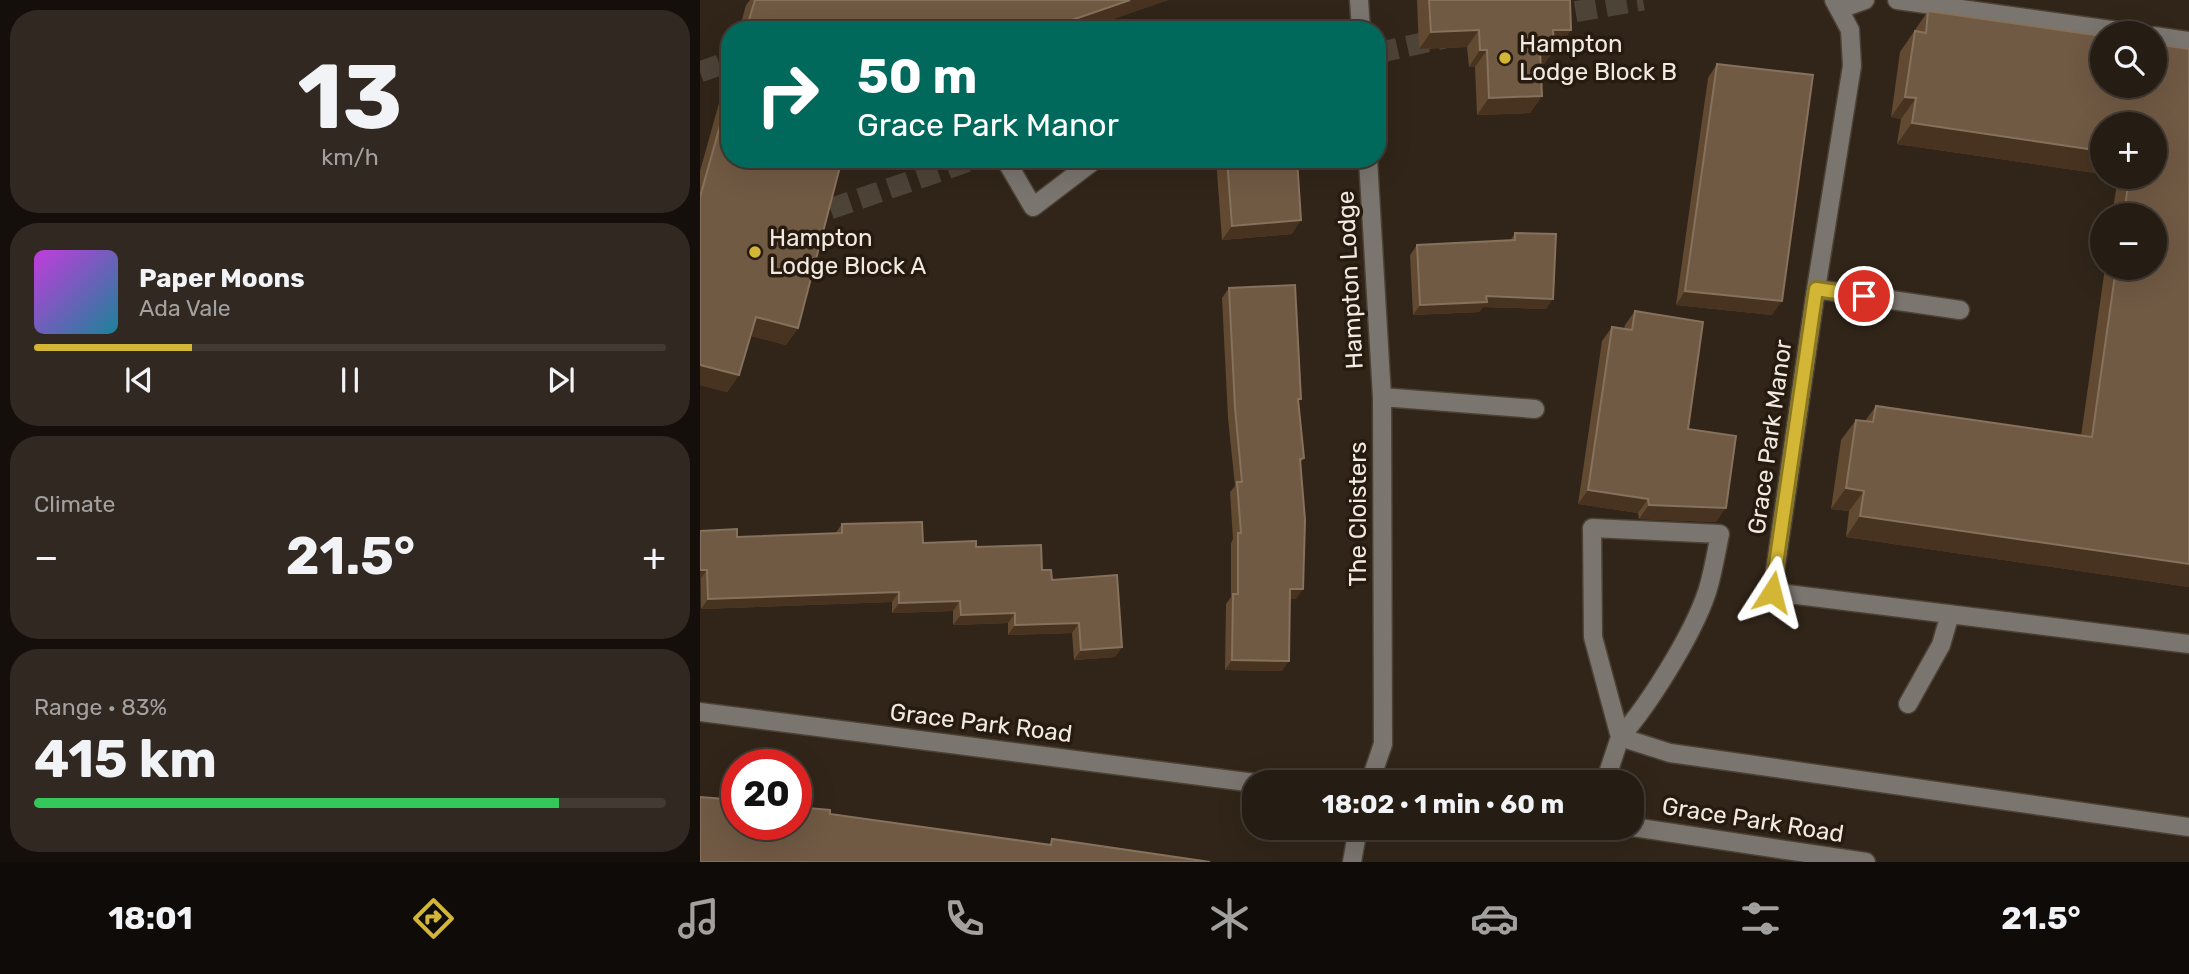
<!DOCTYPE html>
<html lang="en">
<head>
<meta charset="utf-8">
<style>
  :root { --surface:#251c13; --page:#312921; --text:#f1f3f6; --muted:#a3a1a0; --line:#423a33; --accent:#d3b635 }
  body { margin:0; font-family:Rubik,sans-serif; background:var(--page); color:var(--text); height:100vh; display:flex; flex-direction:column; font-size:26px; white-space:nowrap }
  * { box-sizing:border-box; margin:0 }
  p { font-size:23px; color:var(--muted) }
  .icon { flex:none; width:38px; height:38px; fill:none; stroke:currentColor; stroke-width:2; stroke-linecap:round; stroke-linejoin:round }
  .map { position:relative; flex:1; overflow:hidden }
  .panel { display:flex; flex-direction:column; gap:10px; padding:10px; background:#140f0a; width:700px }
  .panel>* { flex:none }
  .top-card { position:absolute; left:21px; top:21px; width:665px; height:147px; border-radius:28px; box-shadow:0 7px 28px #0002,0 0 0 2px var(--line); background:#00695c; color:#fff; overflow:hidden }
  .buttons { position:absolute; left:1390px; top:21px; display:grid; gap:14px }
  .buttons a { display:grid; place-items:center; width:77px; height:77px; border-radius:50%; background:var(--surface); box-shadow:0 7px 28px #0002,0 0 0 2px var(--line); font-size:35px }
  .speed { position:absolute; left:21px; top:749px; display:flex; gap:14px; font-size:35px; font-weight:700; text-align:center }
  .speed>* { display:grid; place-content:center; width:91px; height:91px; border-radius:50%; background:var(--surface); box-shadow:0 7px 28px #0002,0 0 0 2px var(--line); line-height:1 }
  .speed .limit { border:10px solid #d22; background:#fff; color:#111 }
  .pin { position:absolute; display:grid; place-items:center; width:60px; height:60px; color:#fff; margin:-30px; border:4px solid #fff; border-radius:50%; box-shadow:0 2px 7px #0007 }
  .me { position:absolute; width:77px; margin:-38px; rotate:9deg; stroke-linejoin:round; filter:drop-shadow(0 0 5px #0008) }
  .turn { display:flex; align-items:center; gap:24px; height:147px; padding:0 21px; font-size:32px }
  .turn .icon { width:91px; height:91px; stroke-width:2.5 }
  .turn b { display:block; font-size:49px; line-height:60px }
  .big { font-size:52px; font-weight:700; line-height:1.1 }
  .panel .card { flex:1; display:flex; flex-direction:column; justify-content:center; gap:10px; min-width:0; padding:0 24px; border-radius:28px; background:var(--page) }
  .panel .dial { align-items:center; gap:0 }
  .dial b { font-size:91px; line-height:1 }
  .song { display:flex; align-items:center; gap:21px }
  .cover { width:84px; height:84px; border-radius:10px; background:linear-gradient(135deg,hsl(290 70% 55%),hsl(190 70% 35%)) }
  .played { height:7px; border-radius:4px; background:linear-gradient(90deg,var(--accent) 25%,var(--line) 25%) }
  .keys { display:flex; justify-content:space-around; direction:ltr }
  .heat { display:flex; justify-content:space-between; align-items:center; font-size:38px; direction:ltr }
  .charge { height:10px; border-radius:5px; background:linear-gradient(90deg,#34c759 83%,var(--line) 0) }
  .trip { position:absolute; left:542px; top:770px; width:402px; height:70px; border-radius:28px; background:var(--surface); box-shadow:0 7px 28px #0002,0 0 0 2px var(--line); font-weight:700; line-height:70px; text-align:center }
  .menu { display:flex; height:112px; justify-content:space-around; align-items:center; background:#0f0b08; color:var(--muted) }
  .menu .icon { width:49px; height:49px }
  .menu .selected { color:var(--accent) }
  .menu b { font-size:32px; color:var(--text) }
  main { display:flex; flex:1; min-height:0 }
  .map>svg:first-child { display:block }
  .lines { fill:none; stroke-linecap:round; stroke-linejoin:round }
  .highway-tunnel { stroke:#4e4337; stroke-width:21; stroke-dasharray:21 10; stroke-linecap:butt }
  .minor-casing { stroke:#4c4135; stroke-width:21 }
  .minor { stroke:#7a756e; stroke-width:18 }
  .wall { fill:#624931 }
  .shaded-wall { fill:#483320 }
  .building { fill:#715a44; stroke:#86715d; stroke-width:2 }
  .route-casing { stroke:#897622; stroke-width:18 }
  .route { stroke:#d3b635; stroke-width:12 }
  .poi-dot { fill:#d3b635; stroke:#271b10; stroke-width:2.5 }
  .labels { text-anchor:middle; stroke-width:7; stroke-linejoin:round; paint-order:stroke }
  .poi-label { font-size:24px; fill:#f2eae2; stroke:#271b10; text-anchor:start }
  .street-label { font-size:24px; fill:#f2eae2; stroke:#271b10 }
</style>
</head>
<body>
<main>
<section class="panel">
<div class="card dial"><b>13</b><p>km/h</p></div>
<div class="card">
<div class="song"><i class="cover"></i><div><b>Paper Moons</b><p>Ada Vale</p></div></div>
<div class="played"></div>
<div class="keys"><svg class="icon" aria-label="previous" viewBox="0 0 24 24"><path d="M18 5L8 12l10 7zM5 5v14"/></svg><svg class="icon" aria-label="pause" viewBox="0 0 24 24"><path d="M8 5v14M16 5v14"/></svg><svg class="icon" aria-label="next" viewBox="0 0 24 24"><path d="M6 5l10 7-10 7zM19 5v14"/></svg></div>
</div>
<div class="card"><p>Climate</p>
<div class="heat"><a>−</a><b class="big">21.5°</b><a>+</a></div>
</div>
<div class="card"><p>Range · 83%</p><b class="big">415 km</b><div class="charge"></div></div>
</section>
<div class="map">
<svg width="1489" height="862" viewBox="0 0 1489 862">
  <rect width="100%" height="100%" fill="#312519"/>
  <g class="lines">
    <path class="highway-tunnel" d="M845,17L943,0
      M677,53L745,38
      M0,72L30,61
      M101,219L275,159"/>
    <defs>
      <path id="minor" d="M659,0L661,30
        M1134,0L1150,30L1152,66L1116,289L1260,310
        M1197,0L1433,33
        M1140,9L1165,0
        M1454,36L1489,41
        M305,159L333,207L396,159
        M668,159L682,397
        M1116,289L1072,592L1489,644
        M892,528L1020,534C1016,553 1013,573 1007,592C993,634 949,705 920,737L893,637Z
        M1208,704L1241,645L1250,614
        M0,712L555,783
        M670,782L683,744L682,397L835,409
        M905,782L920,737L970,753L1489,827
        M933,827L1166,862
        M652,862L658,828"/>
    </defs>
    <use href="#minor" class="minor-casing"/>
    <use href="#minor" class="minor"/>
  </g>
  <path class="wall" d="M50,0H468L381,30H39L46,5Z
    M717,0H870L860,47H854V50L842,67H841L842,96L830,113L777,115L775,67H769L767,47L719,49Z
    M1228,11L1489,49V587L1146,537L1149,511L1131,509L1141,440L1156,420L1165,421L1176,406L1381,436L1405,268H1454V215H1412L1418,177H1454L1402,124V174L1197,144L1201,119L1191,117L1200,52Z
    M30,64V159L98,328L86,345L51,336L39,375L27,392L0,385V171Z
    M1017,64L1072,315L976,305L1008,78Z
    M516,159H597L592,234L522,240Z
    M815,233L846,309L783,307L779,312L713,315L710,255L717,245L810,241Z
    M529,288L598,403L604,458L600,463L596,599H590L582,671L525,670L526,604L531,597V543L533,539L530,492L535,486L528,418L522,298Z
    M935,311L988,429L1016,522L939,519L938,513L878,504L902,341L912,327L924,329L925,325Z
    M142,524L223,543L276,547L342,570L422,647L415,657L374,660L372,633L308,635V623L253,625V611L192,613V602L1,609L0,531L37,537L135,534Z"/>
  <path class="shaded-wall" d="M430,0H468L381,30H343Z
    M779,30L767,47L719,49L731,32Z
    M853,30H871L860,47H841Z
    M780,50H787L775,67H769Z
    M840,50H854L842,67H828Z
    M842,96L830,113L777,115L789,98Z
    M1205,97L1216,98L1201,119L1191,117Z
    M1212,123L1402,151V174L1197,144Z
    M601,220L592,234L522,240L532,226Z
    M985,291L1082,301L1072,315L976,305Z
    M786,296L853,299L846,309L783,307L779,312L713,315L720,305Z
    M56,317L98,328L86,345L44,334Z
    M0,365L39,375L27,392L0,385Z
    M1146,488L1164,491L1149,511L1131,509Z
    M888,490L948,499L938,513L878,504Z
    M949,505L1026,508L1016,522L939,519Z
    M1160,516L1489,564V587L1146,537Z
    M0,570H7L0,579Z
    M590,589H603L596,599H583Z
    M199,592L192,602L1,609L8,599Z
    M260,601L253,611L192,613L199,603Z
    M315,613L308,623L253,625L261,615Z
    M379,623L372,633L308,635L315,625Z
    M422,647L415,657L374,660L381,650Z
    M532,660L589,661L582,671L525,670Z"/>
  <path class="building" d="M55,0H430L343,30H46Z
    M729,0H870L871,30H853L854,50H840L842,96L789,98L787,50H780L779,30L731,32Z
    M1228,11L1402,36V86H1454V44L1489,49V564L1160,516L1164,491L1146,488L1156,420L1173,422L1176,406L1392,437L1416,268H1454V215H1424L1429,177H1454V124H1402V151L1212,123L1216,98L1205,97L1215,31L1226,33Z
    M1017,64L1113,75L1082,301L985,291Z
    M30,90V159H142L98,328L56,317L39,375L0,365V197Z
    M527,159H597L601,220L532,226Z
    M815,233L856,234L853,299L786,296L787,302L720,305L717,245L815,240Z
    M595,285L601,399H598L604,458L600,459L605,520L603,589H590L589,661L532,660L533,594H538V533H541L537,482H542L535,408L529,288Z
    M935,311L1003,322L988,429L1036,436L1026,508L949,505L948,499L888,490L912,327L932,330Z
    M222,522L223,543L276,541V547L341,545L342,570H351L352,580L417,575L422,647L381,650L379,623L315,625V613L261,615L260,601L199,603V592L8,599L7,570H0V531L37,529V537L142,533V524Z
    M0,797L37,800V824H96V807L130,810V814L351,845L352,839L510,862H0Z"/>
  <g class="lines">
    <defs>
      <path id="route" d="M1072,592L1116,289L1164,296"/>
    </defs>
    <use href="#route" class="route-casing"/>
    <use href="#route" class="route"/>
  </g>
  <g class="poi-dot">
    <circle cx="805" cy="58" r="7"/>
    <circle cx="55" cy="252" r="7"/>
  </g>
  <g class="labels">
    <g class="poi-label">
      <text x="819" y="52">Hampton<tspan x="819" dy="28">Lodge Block B</tspan></text>
      <text x="69" y="246">Hampton<tspan x="69" dy="28">Lodge Block A</tspan></text>
    </g>
    <g class="street-label">
      <text transform="translate(650 280) rotate(-93)" y="8">Hampton Lodge</text>
      <text transform="translate(1070 437) rotate(-82)" y="8">Grace Park Manor</text>
      <text transform="translate(658 514) rotate(-90)" y="8">The Cloisters</text>
      <text transform="translate(281 723) rotate(7)" y="8">Grace Park Road</text>
      <text transform="translate(1053 820) rotate(9)" y="8">Grace Park Road</text>
    </g>
  </g>
</svg>
<div class="buttons">
<a><svg class="icon" aria-label="search" viewBox="0 0 24 24"><circle cx="10" cy="10" r="6"/><path d="M15 15l6 6"/></svg></a>
<a>+</a>
<a>−</a>
</div>
<div class="speed"><div class="limit">20</div></div>
<div class="pin" style="left:1164px;top:296px;background:#d93025"><svg class="icon" aria-label="arrive" viewBox="0 0 24 24"><path d="M6 21V4h12l-3 4 3 4H6"/></svg></div>
<svg class="me" style="left:1072px;top:592px" viewBox="-20 -20 40 40"><path d="M0-17L14 15 0 8-14 15z" fill="#d3b635" stroke="#fff" stroke-width="4"/></svg>
<div class="trip">18:02 · 1 min · 60 m</div>
<div class="top-card">
<div class="turn"><svg class="icon" aria-label="right" viewBox="0 0 24 24"><path d="M7 20v-9h11M14 6l5 5-5 5"/></svg><div><b>50 m</b>Grace Park Manor</div></div>
</div>
</div>
</main>
<nav class="menu">
<b>18:01</b>
<svg class="icon selected" aria-label="directions" viewBox="0 0 24 24"><path d="M12 3l9 9-9 9-9-9zM9 14v-3h6M13 9l2 2-2 2"/></svg>
<svg class="icon" aria-label="music" viewBox="0 0 24 24"><path d="M9 18V5l10-2v13"/><circle cx="6" cy="18" r="3"/><circle cx="16" cy="16" r="3"/></svg>
<svg class="icon" aria-label="phone" viewBox="0 0 24 24"><path d="M5 4h4l2 5-3 2q2 4 5 5l2-3 5 2v4C11 20 4 13 5 4z"/></svg>
<svg class="icon" aria-label="climate" viewBox="0 0 24 24"><path d="M12 3v18M4 7l16 10M4 17L20 7"/></svg>
<svg class="icon" aria-label="car" viewBox="0 0 24 24"><path d="M5 17H2v-5l4-1 3-4h7l3 4 3 1v5h-3M9 17h6M6 11h13"/><circle cx="7" cy="17" r="2"/><circle cx="17" cy="17" r="2"/></svg>
<svg class="icon" aria-label="filters" viewBox="0 0 24 24"><path d="M4 7h16M4 17h16"/><circle cx="9" cy="7" r="2"/><circle cx="15" cy="17" r="2"/></svg>
<b>21.5°</b>
</nav>
</body>
</html>
